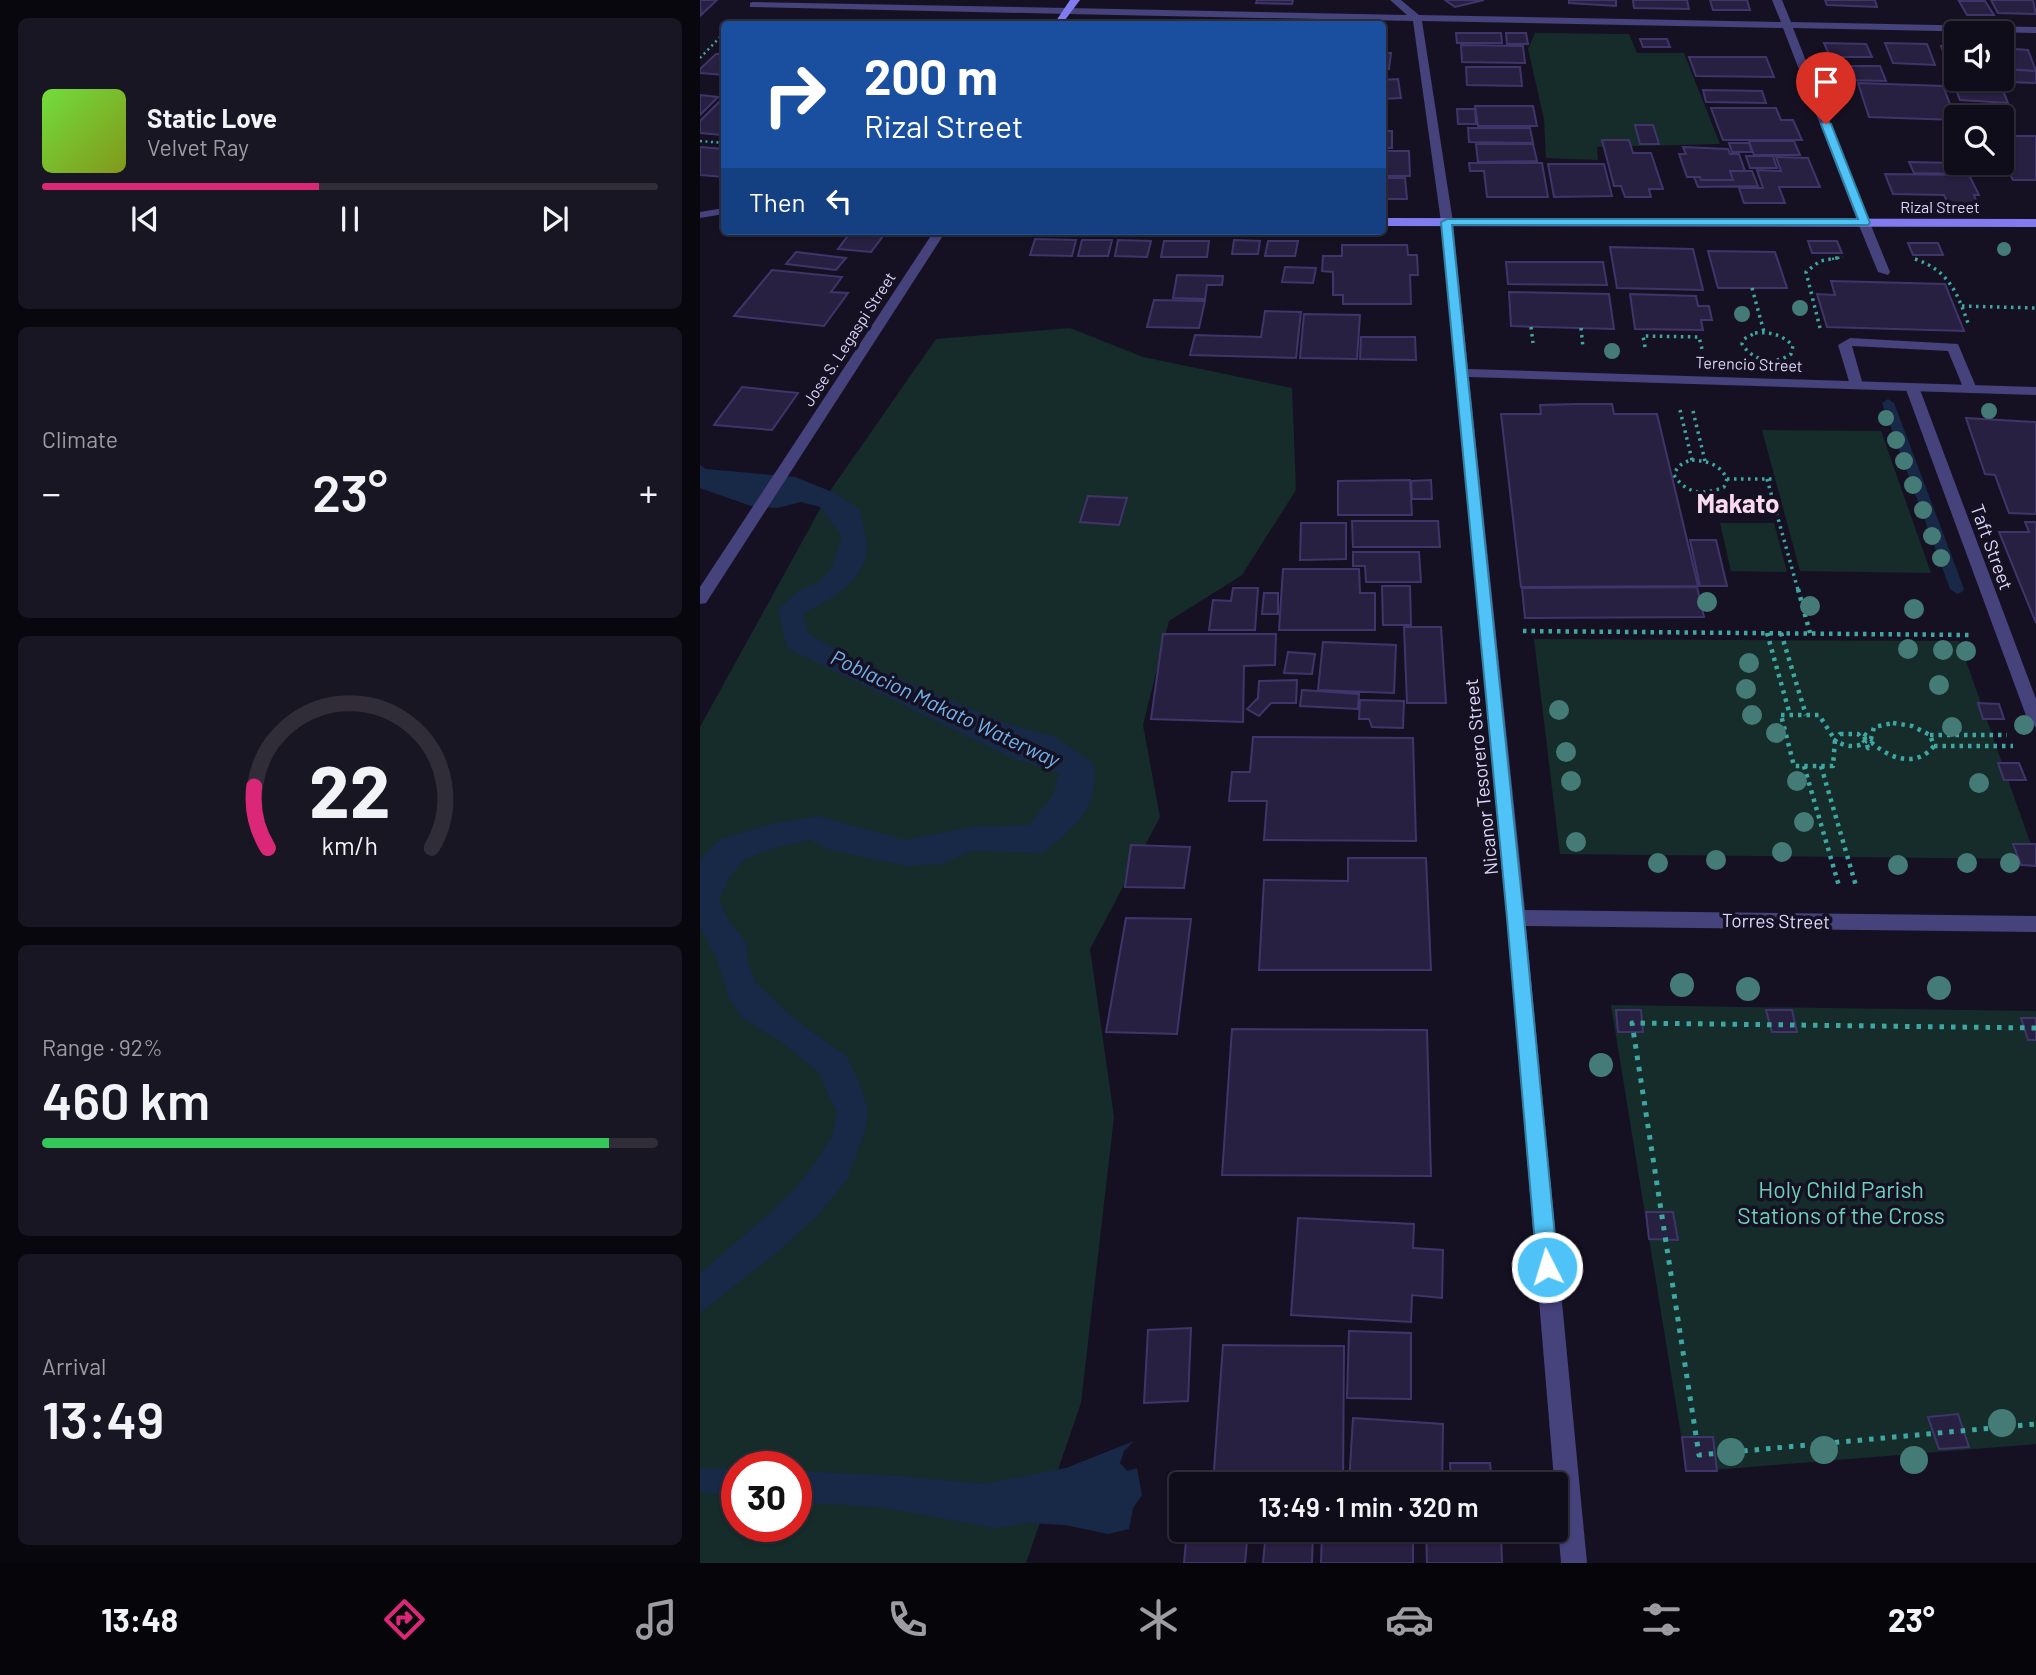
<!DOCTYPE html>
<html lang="en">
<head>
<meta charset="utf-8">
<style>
  :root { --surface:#100d1a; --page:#191623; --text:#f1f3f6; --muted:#9c9ca2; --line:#302d39; --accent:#db2777 }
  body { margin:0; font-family:Barlow,sans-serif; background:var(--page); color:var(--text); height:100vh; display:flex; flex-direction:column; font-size:26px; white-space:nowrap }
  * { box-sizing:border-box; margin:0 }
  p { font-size:23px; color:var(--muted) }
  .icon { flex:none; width:38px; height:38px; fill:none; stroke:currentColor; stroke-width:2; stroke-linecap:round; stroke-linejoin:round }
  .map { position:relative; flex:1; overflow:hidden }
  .panel { display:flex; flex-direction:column; gap:18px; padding:18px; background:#09070e; width:700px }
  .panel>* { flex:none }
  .guide { position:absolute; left:21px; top:21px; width:665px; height:214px; border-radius:7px; box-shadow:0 2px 5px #0004,0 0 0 2px var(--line); background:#1a4fa0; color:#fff; overflow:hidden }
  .controls { position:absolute; left:1244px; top:21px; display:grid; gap:14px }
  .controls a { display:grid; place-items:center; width:70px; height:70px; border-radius:7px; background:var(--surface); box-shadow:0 2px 5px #0004,0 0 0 2px var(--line); font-size:35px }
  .speed { position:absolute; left:21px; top:1451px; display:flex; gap:14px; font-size:35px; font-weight:700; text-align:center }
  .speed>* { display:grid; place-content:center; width:91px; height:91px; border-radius:50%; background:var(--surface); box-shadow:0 2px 5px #0004,0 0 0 2px var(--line); line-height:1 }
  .speed .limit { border:10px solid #d22; background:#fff; color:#111 }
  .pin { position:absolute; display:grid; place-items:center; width:60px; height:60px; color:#fff; margin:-72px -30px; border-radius:50% 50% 50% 0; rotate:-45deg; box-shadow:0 0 7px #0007 }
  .pin .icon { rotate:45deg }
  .me { position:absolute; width:77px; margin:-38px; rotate:355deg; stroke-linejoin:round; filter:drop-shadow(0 0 5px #0008) }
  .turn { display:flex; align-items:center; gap:24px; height:147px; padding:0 28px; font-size:32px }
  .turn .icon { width:91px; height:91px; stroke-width:2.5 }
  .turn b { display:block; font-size:49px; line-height:60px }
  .then { display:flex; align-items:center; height:66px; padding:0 28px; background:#0003; gap:14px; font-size:26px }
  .big { font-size:52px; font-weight:600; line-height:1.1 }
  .panel .tile { flex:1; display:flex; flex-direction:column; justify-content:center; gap:10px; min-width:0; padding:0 24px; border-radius:10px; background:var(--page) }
  .panel .dial { align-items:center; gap:0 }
  .dial svg { height:182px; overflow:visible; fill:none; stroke:var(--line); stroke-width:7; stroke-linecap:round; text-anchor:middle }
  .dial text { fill:var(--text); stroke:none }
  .song { display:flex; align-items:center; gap:21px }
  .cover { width:84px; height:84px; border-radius:10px; background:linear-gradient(135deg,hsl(100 70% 55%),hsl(70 70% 35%)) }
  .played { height:7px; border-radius:4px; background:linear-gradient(90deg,var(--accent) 45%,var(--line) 45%) }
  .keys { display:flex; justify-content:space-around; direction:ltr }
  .heat { display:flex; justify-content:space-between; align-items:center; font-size:38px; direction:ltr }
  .charge { height:10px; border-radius:5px; background:linear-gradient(90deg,#34c759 92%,var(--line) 0) }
  .trip { position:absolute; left:469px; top:1472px; width:399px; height:70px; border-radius:7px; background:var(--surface); box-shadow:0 2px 5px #0004,0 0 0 2px var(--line); font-weight:600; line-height:70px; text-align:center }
  .tab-bar { display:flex; height:112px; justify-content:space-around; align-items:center; background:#06050a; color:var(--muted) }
  .tab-bar .icon { width:49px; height:49px }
  .tab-bar .selected { color:var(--accent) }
  .tab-bar b { font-size:32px; color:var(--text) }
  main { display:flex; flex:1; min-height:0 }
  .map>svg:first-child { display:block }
  .green { fill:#152c2b; fill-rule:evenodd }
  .water { fill:#172947 }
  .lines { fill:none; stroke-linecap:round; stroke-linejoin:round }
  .stream { fill:#172947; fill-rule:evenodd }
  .building { fill:#272041; stroke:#40356a; stroke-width:2 }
  .path-far3 { stroke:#3fa7a2; stroke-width:2.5; stroke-dasharray:2 3.5; stroke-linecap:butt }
  .path-far2 { stroke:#3fa7a2; stroke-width:3.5; stroke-dasharray:2.5 4.5; stroke-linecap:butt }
  .path-far1 { stroke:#3fa7a2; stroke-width:4.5; stroke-dasharray:3.5 5; stroke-linecap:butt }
  .path { stroke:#3fa7a2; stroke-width:5; stroke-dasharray:4.5 7; stroke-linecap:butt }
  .service { fill:#45427c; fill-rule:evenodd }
  .minor { fill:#45427c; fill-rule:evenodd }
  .tertiary { fill:#45427c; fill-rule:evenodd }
  .secondary { fill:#807bee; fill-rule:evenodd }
  .tree { fill:#457b76 }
  .route { fill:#4fc3f7; stroke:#337fa1; stroke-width:2 }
  .labels { text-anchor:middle; stroke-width:7; stroke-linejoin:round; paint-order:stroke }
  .far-street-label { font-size:16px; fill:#dcd8fa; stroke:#151123 }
  .street-label { font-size:19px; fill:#dcd8fa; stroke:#151123 }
  .water-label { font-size:21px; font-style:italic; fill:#73b3ed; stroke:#151123 }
  .near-park-label { font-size:23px; fill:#6dd1b9; stroke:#151123 }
  .district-label { font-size:26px; font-weight:bold; fill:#fadaee; stroke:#151123 }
</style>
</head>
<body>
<main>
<section class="panel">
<div class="tile">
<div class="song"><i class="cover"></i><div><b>Static Love</b><p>Velvet Ray</p></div></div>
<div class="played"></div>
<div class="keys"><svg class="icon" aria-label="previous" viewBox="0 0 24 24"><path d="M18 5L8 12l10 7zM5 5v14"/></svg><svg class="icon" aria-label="pause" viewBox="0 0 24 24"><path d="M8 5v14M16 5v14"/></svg><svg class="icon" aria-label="next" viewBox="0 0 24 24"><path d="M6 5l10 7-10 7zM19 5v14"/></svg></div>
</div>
<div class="tile"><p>Climate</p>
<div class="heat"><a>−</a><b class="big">23°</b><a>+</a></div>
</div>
<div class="tile dial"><svg viewBox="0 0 100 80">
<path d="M14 69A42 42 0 1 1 86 69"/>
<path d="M14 69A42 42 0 0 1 8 42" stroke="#db2777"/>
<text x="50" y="56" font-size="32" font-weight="700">22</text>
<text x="50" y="72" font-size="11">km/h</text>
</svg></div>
<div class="tile"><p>Range · 92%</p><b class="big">460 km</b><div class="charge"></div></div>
<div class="tile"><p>Arrival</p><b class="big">13:49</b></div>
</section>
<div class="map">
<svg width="1336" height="1563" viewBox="0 0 1336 1563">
  <rect width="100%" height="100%" fill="#151123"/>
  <path class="green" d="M835,33L929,34L937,53H984L1020,144L897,147L898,160L846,158L844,119L828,49Z
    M370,328L443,357L592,388L596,490L542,575L469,621L443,725L460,817L390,949L414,1117L381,1403L326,1563H0V727L130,491L236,339ZM37,1466H96V1526H37Z
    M1062,430L1181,431L1231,573L1100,571Z
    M1020,523H1074L1087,572L1031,571Z
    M834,639L1259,641L1336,859L860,854Z
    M911,1005L1336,1011V1444L987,1472Z"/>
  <path class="water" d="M0,465L6,469L95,477L130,491L159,508C162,522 169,542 166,556C158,586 128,601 103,614L108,633L147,656L305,723L355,737L393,763C402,806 373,829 343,853L271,851L242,864L206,866L130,850L110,840L74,848L43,860L29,878L19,900L30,923L46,942L48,962L56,983L97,1021L146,1056L158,1080L168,1110L166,1128L147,1180L116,1217L79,1251L0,1313V1273L68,1215L97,1186L120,1156L132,1136L137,1114L119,1073L83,1043L42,1018L29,998L17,960L0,927V861L5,853L21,839L75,823L119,816L205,840L271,827L329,825L353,795L359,773L310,757L87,648L78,609L98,591L120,581L132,567L142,537L120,507L101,502L77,508L51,506L0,488Z
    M434,1441L424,1451L420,1463L427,1471L437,1468L442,1495L433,1508L429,1529L408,1534L365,1525L327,1523L295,1528L186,1508L96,1502V1471L202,1476L283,1484L366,1468Z
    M0,1468L37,1469V1496L0,1492Z"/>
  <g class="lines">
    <path class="stream" d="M1188,399L1194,403L1264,589L1262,592L1257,594L1250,589L1182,403Z"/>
  </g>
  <path class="building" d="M0,0H17L1,15Z
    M557,0H593L592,4L556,3Z
    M745,0H784L755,7Z
    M869,0H916V6L869,3Z
    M933,0H987L989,9L934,8Z
    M1010,0H1047L1050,10H1013Z
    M1125,0H1175L1177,7L1127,5Z
    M1291,0H1333L1336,14L1298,13Z
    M1259,1H1285L1294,15H1267Z
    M756,33H801L802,43H757Z
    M806,33H826L828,44H807Z
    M940,39H967L970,47H943Z
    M1124,43L1166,44L1172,57H1130Z
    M1185,43L1227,44L1235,65L1193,63Z
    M761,45L823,46L825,63L762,62Z
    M1241,46H1256V67H1249Z
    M1302,48L1328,50L1336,71L1304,69Z
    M682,53H691L689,69H682Z
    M16,54H24V75L0,73V69Z
    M989,57H1066L1074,77L996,76Z
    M1137,66H1180L1186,81L1143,80Z
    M766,67H820L822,86L767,85Z
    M1304,69L1336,71V83L1310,82Z
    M698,79L701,98L682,99V80Z
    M1252,79L1299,81L1308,103L1260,100Z
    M1158,83L1243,86L1256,120L1169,117Z
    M1003,90L1062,91L1066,103L1006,102Z
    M0,95L18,97L0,115Z
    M22,99L24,100V132L22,135L0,133V121Z
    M775,106H833L837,126H778Z
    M1011,108H1076L1081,120H1093L1102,140H1023Z
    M757,109H775L776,124H758Z
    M935,125H953L959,144H940Z
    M768,128H830L833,143L769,142Z
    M682,131H692V148H682Z
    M1302,136H1336V180H1313L1302,160Z
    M902,140H929L933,153H951L963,189H949L951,197H925L921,186H914Z
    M1049,141H1094L1100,155H1054Z
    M1029,143H1049L1052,152H1032Z
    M776,144H833L837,161L778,162Z
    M0,147L24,149V177L0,175Z
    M983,147L1028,149L1030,154H1039L1045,171H1030L1033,180H1001L1000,177H987L979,154H986Z
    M682,151H709L710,176H682Z
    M1046,156H1073L1077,168H1050Z
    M1076,157L1108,158L1120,187H1079L1085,203H1044L1039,188H1063L1057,170L1081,171Z
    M1209,162L1259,163L1264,174L1214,173Z
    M769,163H842L848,197H787L784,171H770Z
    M848,164H904L912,196L854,197Z
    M1030,171H1052L1058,186L998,187L994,177H1000L1001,180H1033Z
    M1185,174L1269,175L1279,195H1274L1278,205L1248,204L1244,195L1193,194Z
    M682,178H705L707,199H682Z
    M150,233L183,236L171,252L138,249Z
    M335,239L376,240L372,256L330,255Z
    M382,240H412L408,256H378Z
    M418,240L451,241L447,257L415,256Z
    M534,240L560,241L558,254H532Z
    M464,241H509L507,257H461Z
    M568,241H598L595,256H565Z
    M1108,241H1137L1142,253H1112Z
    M1208,243H1238L1243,255H1213Z
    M642,245H707L708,255H717L718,275H710L711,304H643V295H633V272L622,271L623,256H642Z
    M910,247L993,249L1003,290L917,288Z
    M1008,251L1075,252L1087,288H1018Z
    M96,252L146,258L136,270L86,264Z
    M806,262H903L907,285L808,284Z
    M585,267L616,268L613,283L582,282Z
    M72,270L142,277L131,292L148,293L124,326L34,316Z
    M477,275L523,276L522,285H507L505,299L473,298Z
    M1131,281L1245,284L1264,331L1127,327L1117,294L1135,295Z
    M809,292L909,294L914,329L811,326Z
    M930,294L996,296L998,306H1009L1012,320H1001L1003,330L935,329Z
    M454,300L505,301L499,328L447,327Z
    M565,311L601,312L596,358L490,355L495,335L561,337Z
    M604,314L660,315L657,359L600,358Z
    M661,337H715L716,360L660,359Z
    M42,387L98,393L72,430L14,425Z
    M876,404H912L914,414H957L998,586L821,587L801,414H841L840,405Z
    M1266,418L1336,422V514L1309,513L1295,475L1285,474Z
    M710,480L712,515H638V481Z
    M731,480L732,499H712L711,481Z
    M388,496L427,498L419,525L380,522Z
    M652,521H738L740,547H653Z
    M1325,522H1336V623L1299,532H1329Z
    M601,523H646V559L600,560Z
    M990,540H1016L1027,586H1000Z
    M653,552H719L721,582H666L665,566H653Z
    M583,569H659L660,593H675V630H579Z
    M682,586H710L711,625H683Z
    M997,587L1004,617L825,618L822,588Z
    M533,588H558L555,630H509L513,600L531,601Z
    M564,593H578V614H562Z
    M704,627H741L746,703H707Z
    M463,634H576L575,665L544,666L543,722L451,719Z
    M623,642L696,645L694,693L618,690Z
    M588,652L615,654L612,674L584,673Z
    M597,680L596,703H571L559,716L547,709L558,698L559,681Z
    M602,690L659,694L658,709L600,706Z
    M660,700L704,701L703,728L672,727L669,719H659Z
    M1278,703L1299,704L1304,719H1283Z
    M553,737L713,738L716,841L564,840L567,801H529L532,772H550Z
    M1298,763H1319L1326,780H1304Z
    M1313,844H1336V866L1321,865Z
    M431,845L490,847L484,888L425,887Z
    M648,858H726L731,970H559L564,880L648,881Z
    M426,918L491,919L477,1034L406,1032Z
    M916,1010H941L943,1032H918Z
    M1066,1010H1092L1097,1032H1072Z
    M1321,1018H1336V1040H1328Z
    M532,1029L727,1030L731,1176L522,1175Z
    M946,1212H973L978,1240L949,1239Z
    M598,1218L714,1224L713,1248L743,1250L742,1298L712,1295L711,1322L591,1315Z
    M491,1328L488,1401L444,1403L448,1330Z
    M649,1331L711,1333V1399L647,1398Z
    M523,1345L644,1346L643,1484H513Z
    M1258,1414L1269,1447L1239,1449L1228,1417Z
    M653,1418L743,1424L742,1484H649Z
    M982,1437H1013L1017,1471H986Z
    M750,1463H790L792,1484H751Z
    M487,1530H548L545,1563H484Z
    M566,1530H613L612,1563H563Z
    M622,1530L713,1531V1563H621Z
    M726,1530H801L802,1563H727Z"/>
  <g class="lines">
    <path class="path-far3" d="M0,58L24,33
      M0,141L24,143
      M1132,259L1143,257"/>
    <path class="path-far2" d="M1215,259C1248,270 1257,292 1268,323
      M1052,288L1064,332
      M1262,306L1336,308
      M831,327L833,343
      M881,328L883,348
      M1120,328L1106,272L1120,261L1142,257
      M1055,333C1070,332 1082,334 1093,346L1091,354C1074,366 1053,361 1042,344L1044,339Z
      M945,347L943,336L999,337L1002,349
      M980,410L992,460
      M993,411L1005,461
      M992,460C1007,461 1020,464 1027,479L1024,487C1004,495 987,495 974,475C977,466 983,462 992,460Z
      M1027,479H1076
      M1067,479L1098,590"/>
    <path class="path-far1" d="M1098,589L1110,633
      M823,631L1269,635
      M1067,633L1090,715
      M1081,633L1106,715
      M1081,715H1119L1135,740L1133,766H1094Z
      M1193,723L1212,726L1230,735L1234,746C1216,768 1191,759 1172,743L1168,748L1163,733L1171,739L1174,727Z
      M1140,734H1158L1165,742C1156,749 1145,746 1135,741Z
      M1230,735H1307
      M1234,746H1313
      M1104,766L1139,886
      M1121,766L1156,886"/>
    <path class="path" d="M1336,1028L932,1023L999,1455L1336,1424"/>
    <path class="service" d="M53,2L368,8L373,11L368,14L50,7V3Z
      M1160,221L1170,223L1190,272L1188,275L1178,272L1158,223Z
      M1150,338L1258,344L1277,389L1270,393L1265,392L1248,351L1152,346L1163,385L1161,388H1151L1138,345Z
      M1212,383L1219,387L1336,699V727L1328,721L1205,387Z"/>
    <path class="minor" d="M690,0H701L719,15L1081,22L1072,0H1082L1091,22L1336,27V33L1093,28L1170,223L1164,227L1158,223L1083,28L722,21L753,222L768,369L1336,387V395L769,377L825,910L1336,916V932L826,926L887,1563H861L807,918L741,222L713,21L368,14L363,11L368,8L707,15Z
      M234,231H246L6,603L0,604V587Z"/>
    <path class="tertiary" d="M24,208V214L0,218V212Z"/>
    <path class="secondary" d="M370,0H380L362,24H354Z
      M682,218L1336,219V227L682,226Z"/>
  </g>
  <g class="tree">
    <circle cx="1304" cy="249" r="7"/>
    <circle cx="1100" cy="308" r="8"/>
    <circle cx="1042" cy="314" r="8"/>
    <circle cx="912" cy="351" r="8"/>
    <circle cx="1289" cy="411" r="8"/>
    <circle cx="1186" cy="418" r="8"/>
    <circle cx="1196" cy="440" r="9"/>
    <circle cx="1204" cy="461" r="9"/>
    <circle cx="1213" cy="485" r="9"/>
    <circle cx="1223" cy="510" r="9"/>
    <circle cx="1232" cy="536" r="9"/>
    <circle cx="1241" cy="558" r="9"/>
    <circle cx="1007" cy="602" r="10"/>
    <circle cx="1110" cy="606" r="10"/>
    <circle cx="1214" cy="609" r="10"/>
    <circle cx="1208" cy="649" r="10"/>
    <circle cx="1243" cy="650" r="10"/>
    <circle cx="1266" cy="651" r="10"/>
    <circle cx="1049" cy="663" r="10"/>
    <circle cx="1239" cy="685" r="10"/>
    <circle cx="1046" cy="689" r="10"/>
    <circle cx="859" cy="710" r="10"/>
    <circle cx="1052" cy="715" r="10"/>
    <circle cx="1324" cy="725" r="10"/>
    <circle cx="1252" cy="727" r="10"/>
    <circle cx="1076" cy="733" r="10"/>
    <circle cx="866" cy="752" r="10"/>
    <circle cx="871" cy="781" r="10"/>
    <circle cx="1097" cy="781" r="10"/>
    <circle cx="1279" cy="783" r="10"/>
    <circle cx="1104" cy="822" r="10"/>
    <circle cx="876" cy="842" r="10"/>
    <circle cx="1082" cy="852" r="10"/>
    <circle cx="1016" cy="860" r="10"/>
    <circle cx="958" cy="863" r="10"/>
    <circle cx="1267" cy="863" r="10"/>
    <circle cx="1310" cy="863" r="10"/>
    <circle cx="1198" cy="865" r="10"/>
    <circle cx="982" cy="985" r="12"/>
    <circle cx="1239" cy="988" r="12"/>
    <circle cx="1048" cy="989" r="12"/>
    <circle cx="901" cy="1065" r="12"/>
    <circle cx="1302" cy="1423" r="14"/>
    <circle cx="1124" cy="1450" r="14"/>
    <circle cx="1031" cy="1452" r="14"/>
    <circle cx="1214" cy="1460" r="14"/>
  </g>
  <path class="route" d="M1126,121L1131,124L1170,223L1168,225H752L824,918L858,1267L855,1274L847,1277L840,1274L837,1267L807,918L741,222L747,219H1158L1121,124Z"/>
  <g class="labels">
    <g class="far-street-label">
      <text x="1240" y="213">Rizal Street</text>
      <text transform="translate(149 339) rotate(-57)" y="6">Jose S. Legaspi Street</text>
      <text transform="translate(1049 364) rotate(2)" y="6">Terencio Street</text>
    </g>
    <g class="street-label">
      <text transform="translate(1292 547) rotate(70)" y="7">Taft Street</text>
      <text transform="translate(781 777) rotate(-96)" y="7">Nicanor Tesorero Street</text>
      <text transform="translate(1076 921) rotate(1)" y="7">Torres Street</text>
    </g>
    <g class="water-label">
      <text transform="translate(245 709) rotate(25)" y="7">Poblacion Makato Waterway</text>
    </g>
    <g class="near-park-label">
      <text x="1141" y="1198">Holy Child Parish<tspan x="1141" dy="26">Stations of the Cross</tspan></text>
    </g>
    <g class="district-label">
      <text x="1038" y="513">Makato</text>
    </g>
  </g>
</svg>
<div class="controls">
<a><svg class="icon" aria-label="sound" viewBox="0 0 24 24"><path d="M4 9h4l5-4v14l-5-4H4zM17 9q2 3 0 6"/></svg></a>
<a><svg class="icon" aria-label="search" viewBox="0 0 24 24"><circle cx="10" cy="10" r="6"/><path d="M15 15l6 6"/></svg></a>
</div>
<div class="speed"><div class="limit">30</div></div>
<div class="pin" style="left:1126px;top:124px;background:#d93025"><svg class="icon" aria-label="arrive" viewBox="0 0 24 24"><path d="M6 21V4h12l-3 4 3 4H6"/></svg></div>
<svg class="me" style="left:847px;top:1267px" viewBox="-20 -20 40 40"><circle r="17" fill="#4fc3f7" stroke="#fff" stroke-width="3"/><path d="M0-11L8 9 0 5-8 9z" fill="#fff"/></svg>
<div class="trip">13:49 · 1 min · 320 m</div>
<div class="guide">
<div class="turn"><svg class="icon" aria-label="right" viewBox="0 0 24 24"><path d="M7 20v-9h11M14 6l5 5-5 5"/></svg><div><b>200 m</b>Rizal Street</div></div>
<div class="then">Then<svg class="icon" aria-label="left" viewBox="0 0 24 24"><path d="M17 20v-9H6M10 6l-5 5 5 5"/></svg></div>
</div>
</div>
</main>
<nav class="tab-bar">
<b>13:48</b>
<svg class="icon selected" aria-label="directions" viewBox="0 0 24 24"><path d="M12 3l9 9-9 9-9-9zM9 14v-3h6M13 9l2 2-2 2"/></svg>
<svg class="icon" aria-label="music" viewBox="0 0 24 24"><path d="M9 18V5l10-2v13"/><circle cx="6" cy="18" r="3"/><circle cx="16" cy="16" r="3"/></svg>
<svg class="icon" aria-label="phone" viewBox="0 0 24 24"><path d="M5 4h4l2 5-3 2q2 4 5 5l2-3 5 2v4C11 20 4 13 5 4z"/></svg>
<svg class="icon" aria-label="climate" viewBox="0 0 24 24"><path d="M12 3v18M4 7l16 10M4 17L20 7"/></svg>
<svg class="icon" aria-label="car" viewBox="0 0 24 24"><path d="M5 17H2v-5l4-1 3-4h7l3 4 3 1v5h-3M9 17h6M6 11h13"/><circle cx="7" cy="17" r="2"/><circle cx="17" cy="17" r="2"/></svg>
<svg class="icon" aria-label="filters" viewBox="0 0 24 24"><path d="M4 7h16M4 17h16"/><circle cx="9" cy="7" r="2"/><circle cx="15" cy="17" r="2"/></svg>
<b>23°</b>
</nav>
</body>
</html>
